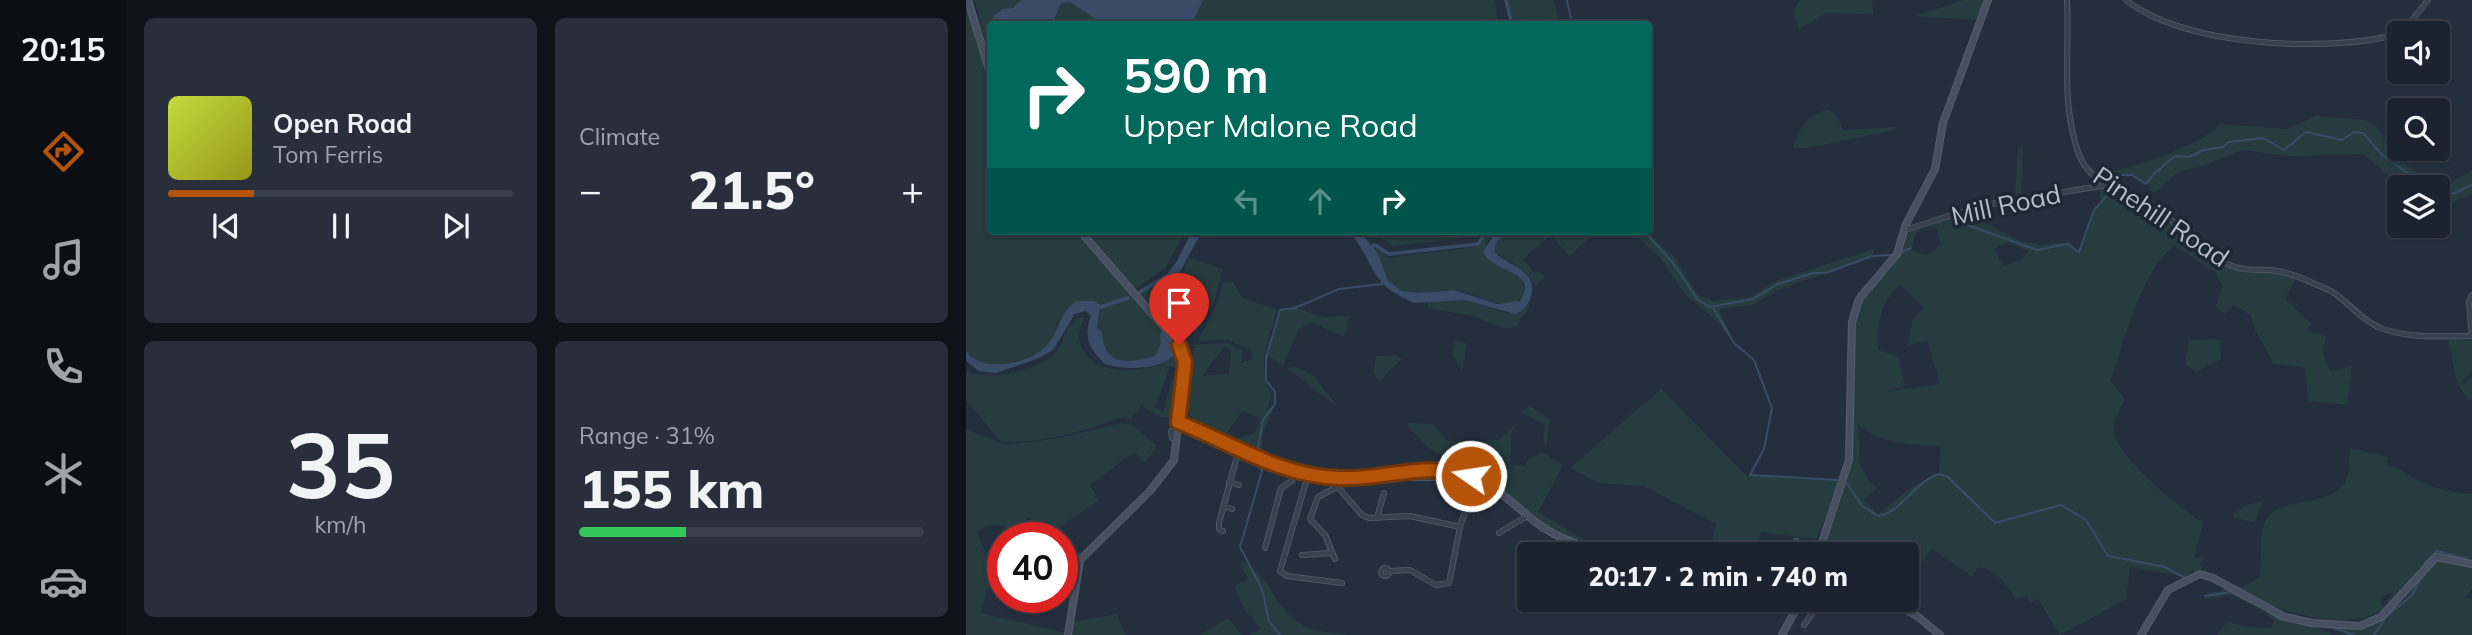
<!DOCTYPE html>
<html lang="en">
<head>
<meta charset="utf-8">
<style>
  :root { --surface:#1b232e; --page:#282f3a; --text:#f1f3f6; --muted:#a0a4aa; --line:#39404a; --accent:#b45309 }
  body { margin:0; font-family:Mulish,sans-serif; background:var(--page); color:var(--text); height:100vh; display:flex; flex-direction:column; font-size:26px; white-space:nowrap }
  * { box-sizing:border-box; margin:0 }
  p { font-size:23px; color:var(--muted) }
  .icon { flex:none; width:38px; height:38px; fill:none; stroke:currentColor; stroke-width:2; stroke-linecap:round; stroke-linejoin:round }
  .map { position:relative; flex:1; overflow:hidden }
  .panel { display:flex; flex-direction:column; gap:18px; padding:18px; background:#0f1319; width:840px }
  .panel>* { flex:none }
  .guide { position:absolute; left:21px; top:21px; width:665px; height:214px; border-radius:7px; box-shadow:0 2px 5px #0004,0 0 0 2px var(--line); background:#00695c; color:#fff; overflow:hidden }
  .controls { position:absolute; left:1421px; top:21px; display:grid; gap:14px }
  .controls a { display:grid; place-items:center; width:63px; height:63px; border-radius:7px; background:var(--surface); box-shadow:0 2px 5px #0004,0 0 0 2px var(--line); font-size:35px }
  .speed { position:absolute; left:21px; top:522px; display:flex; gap:14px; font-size:35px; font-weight:700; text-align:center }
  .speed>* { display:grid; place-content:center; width:91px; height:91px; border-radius:50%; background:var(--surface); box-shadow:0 2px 5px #0004,0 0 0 2px var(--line); line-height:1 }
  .speed .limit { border:10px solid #d22; background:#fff; color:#111 }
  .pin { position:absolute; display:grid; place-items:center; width:60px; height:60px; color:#fff; margin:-72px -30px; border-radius:50% 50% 50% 0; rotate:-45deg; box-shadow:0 0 7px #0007 }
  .pin .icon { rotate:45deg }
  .me { position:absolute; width:77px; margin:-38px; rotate:283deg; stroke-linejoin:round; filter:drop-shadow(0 0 5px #0008) }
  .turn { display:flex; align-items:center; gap:24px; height:147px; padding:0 21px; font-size:32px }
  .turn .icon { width:91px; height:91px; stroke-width:2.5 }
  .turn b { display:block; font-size:49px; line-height:60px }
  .lanes { display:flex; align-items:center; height:66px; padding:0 21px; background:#0003; justify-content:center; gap:35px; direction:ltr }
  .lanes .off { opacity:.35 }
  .big { font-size:52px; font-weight:800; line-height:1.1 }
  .panel .tile { flex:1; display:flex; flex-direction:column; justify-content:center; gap:10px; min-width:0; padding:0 24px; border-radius:10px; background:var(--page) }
  .panel .dial { align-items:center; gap:0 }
  .dial b { font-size:91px; line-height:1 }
  .song { display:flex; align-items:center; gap:21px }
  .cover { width:84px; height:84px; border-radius:10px; background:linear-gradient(135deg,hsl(70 70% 55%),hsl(60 70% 35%)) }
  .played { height:7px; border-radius:4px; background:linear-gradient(90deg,var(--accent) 25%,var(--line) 25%) }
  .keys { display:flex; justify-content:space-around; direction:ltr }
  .heat { display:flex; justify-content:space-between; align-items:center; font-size:38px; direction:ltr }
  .charge { height:10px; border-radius:5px; background:linear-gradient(90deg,#34c759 31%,var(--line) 0) }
  .panel .tiles { flex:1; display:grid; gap:18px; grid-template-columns:repeat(2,1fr) }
  .trip { position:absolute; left:551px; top:542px; width:402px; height:70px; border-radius:7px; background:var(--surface); box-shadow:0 2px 5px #0004,0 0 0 2px var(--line); font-weight:800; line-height:70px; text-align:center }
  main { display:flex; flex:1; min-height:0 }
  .dock { display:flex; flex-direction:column; width:126px; justify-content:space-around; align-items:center; background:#0b0e12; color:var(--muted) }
  .dock .icon { width:49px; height:49px }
  .dock .selected { color:var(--accent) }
  .dock b { font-size:32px; color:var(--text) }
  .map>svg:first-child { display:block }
  .green { fill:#263c3f; fill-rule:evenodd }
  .water { fill:#394c67 }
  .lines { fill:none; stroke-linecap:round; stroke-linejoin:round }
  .stream { stroke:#394c67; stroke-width:2 }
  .canal { stroke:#394c67; stroke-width:3.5 }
  .street-casing { stroke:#565f6c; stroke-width:6 }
  .secondary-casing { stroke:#565f6c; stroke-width:8 }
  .street { stroke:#38414e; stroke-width:4.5 }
  .secondary { stroke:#465061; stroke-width:6 }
  .route-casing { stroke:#753606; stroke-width:18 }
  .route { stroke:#b45309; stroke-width:12 }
  .labels { text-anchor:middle; stroke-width:7; stroke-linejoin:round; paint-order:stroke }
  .street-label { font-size:26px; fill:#b4bcc9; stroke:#1d2633 }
</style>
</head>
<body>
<main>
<nav class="dock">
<b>20:15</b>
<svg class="icon selected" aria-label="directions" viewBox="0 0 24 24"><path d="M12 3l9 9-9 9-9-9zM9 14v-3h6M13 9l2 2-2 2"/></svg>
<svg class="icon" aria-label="music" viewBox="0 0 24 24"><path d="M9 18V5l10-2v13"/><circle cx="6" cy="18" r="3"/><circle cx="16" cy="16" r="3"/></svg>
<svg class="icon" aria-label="phone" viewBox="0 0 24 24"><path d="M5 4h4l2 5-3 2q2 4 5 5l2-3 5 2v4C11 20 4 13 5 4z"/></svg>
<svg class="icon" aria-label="climate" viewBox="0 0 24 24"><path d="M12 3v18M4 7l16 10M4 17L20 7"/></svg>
<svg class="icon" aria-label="car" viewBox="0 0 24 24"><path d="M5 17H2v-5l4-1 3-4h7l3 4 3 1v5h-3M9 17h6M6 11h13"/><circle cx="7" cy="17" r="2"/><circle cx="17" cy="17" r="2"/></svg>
</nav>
<section class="panel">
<div class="tiles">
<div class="tile">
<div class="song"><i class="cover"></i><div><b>Open Road</b><p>Tom Ferris</p></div></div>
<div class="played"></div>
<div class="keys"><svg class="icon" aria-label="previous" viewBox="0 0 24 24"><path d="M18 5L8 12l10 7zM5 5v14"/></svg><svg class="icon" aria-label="pause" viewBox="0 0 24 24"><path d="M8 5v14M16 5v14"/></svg><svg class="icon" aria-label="next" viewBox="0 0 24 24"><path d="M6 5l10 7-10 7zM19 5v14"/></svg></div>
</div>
<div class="tile"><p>Climate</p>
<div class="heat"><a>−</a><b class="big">21.5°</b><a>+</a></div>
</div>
<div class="tile dial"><b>35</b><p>km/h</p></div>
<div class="tile"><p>Range · 31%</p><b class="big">155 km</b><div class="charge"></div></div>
</div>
</section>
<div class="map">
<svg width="1506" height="635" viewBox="0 0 1506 635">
  <rect width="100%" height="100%" fill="#242f3e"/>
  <path class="green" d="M9,0H529L532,24H24V60Z
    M542,0H587L594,24H548Z
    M834,0H906L907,14L860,13L833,29L827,11Z
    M998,0H1020L1012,20L948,16Z
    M0,2L12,49L24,82V231H113L196,332L195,343L189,356C161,364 138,366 136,332L131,328L134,305L128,301L92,321C88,331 85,344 76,350C54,364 16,375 0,351Z
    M863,110L872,118L877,130L929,127V130L842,148H827C834,128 841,113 863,110Z
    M1349,116L1399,120L1411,127L1424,149L1445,169L1476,186L1506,171V194L1476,206L1472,203V187C1435,187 1425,178 1397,154L1322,156L1276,150L1240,165L1212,172L1190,192L1184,191L1182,184L1178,185L1165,176L1154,175L1149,179L1150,188L1183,209L1182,213L1204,224L1206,217L1262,262L1317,274L1329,279L1319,299L1345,324L1341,331L1360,336L1357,353L1364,371L1386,366L1381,405L1342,401L1339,368L1306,363C1301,345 1287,335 1285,315L1267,305L1259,314L1250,307L1256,285L1248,271L1208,246C1177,268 1156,345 1145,381L1159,400C1153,411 1145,423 1149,436C1157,462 1210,503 1232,520H1238L1228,557L1239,558L1234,563L1236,572L1229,573L1226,570L1221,577L1164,567L1160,599L1094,635L1072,599L1065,603L1060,596L1050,599C1039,583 1032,570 1012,567L1006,576L966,549L942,578V555H873L875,547L859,540L885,463L890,316L883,315L896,287L924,261L940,231L957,227L949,235L945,251L961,255L975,245L971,229L962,225L964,218L1012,203L1049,200L1052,146L1057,148L1055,198L1081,194L1090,210L1068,202L1020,207L1013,209L1015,221L1056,242L1076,245L1104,242L1113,252L1128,210L1135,204L1133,176C1160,168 1239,146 1253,124L1322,129ZM1042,242L1062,251L1055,260L1038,266L1028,249ZM934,284L958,308L947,319L941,346L961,340L974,384L923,391L939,385L932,357L912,350C911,322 914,304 934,284ZM891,424C916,445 943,443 974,447L973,473L949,485L912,514L898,500L911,488C882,461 900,455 891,424Z
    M683,222L688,239L708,257L732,295L747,301L784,297L809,281L909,249L905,258L818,287L786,305L753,309L768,343L751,321L720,295L694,258L664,231H682Z
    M119,231H220L199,268L167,290Z
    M407,231H507L495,238L426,246Z
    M522,231H531L519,244L557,280V295L548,304C526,306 511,293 490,290C469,288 445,300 427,286C415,277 416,259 407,248L415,250L423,258L511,247Z
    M544,231H631L603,256L585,235L557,259L568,273L573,271L579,277L570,285L547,263L528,252L530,242Z
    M223,258L257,269L248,301L230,334L219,325L224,307L213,283Z
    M197,279L212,300L209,317L200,328L172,296Z
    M267,282L276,298L311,310C301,344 291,361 305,394L301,411L309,404L296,435V456L272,446L271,443L272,438L288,434L295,419L276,411L260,434L268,438L264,440C219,419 218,421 223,371C224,361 229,355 228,345L261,343L277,351L274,369L275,363L286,359L285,351L262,340L232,341L253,300L257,283ZM258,347L265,350L263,374L236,376Z
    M567,292L561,313L554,319L552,325L541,329L506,316L462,308V301L498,300L543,314L563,303Z
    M329,308L358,317L384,316L378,337L345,322L333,329L317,366L300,354L314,310Z
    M118,317C118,322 112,329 113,337C119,381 181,374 206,358L209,342L217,356L211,416L196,418L175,406L164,420L159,416C121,430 75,445 34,441L0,400V371C23,382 69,371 88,354C101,342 98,319 118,317ZM204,366L211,367L210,377H207L197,411L189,408Z
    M1254,339L1255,359L1230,372L1219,364L1223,340Z
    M1482,339L1506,340V373L1495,381L1498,384L1506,377V401C1488,391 1487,359 1482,339Z
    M489,340L501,344L496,371L486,355Z
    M430,355L436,359L413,381L407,373L410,356Z
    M330,367L348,376L372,407L320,368Z
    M695,389L782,477L784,475L873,481L851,539L795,532L789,555H743L750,524L678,486L633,483L604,468Z
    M564,406L584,419L580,450L577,434L579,424L554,412Z
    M553,422L546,431L544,464L560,466L561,461L576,452L597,465L572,512L620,541L710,555C666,555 615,551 579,525C535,495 530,476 471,467L472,460L484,463L458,444L440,423L466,424L482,441L533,440Z
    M156,423L167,426L191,446L179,463L168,452L124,485L133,500L91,529L61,517L57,526L81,537H47L48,532C37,523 23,522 11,532L23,560L32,558L14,613L100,633L99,635H0V429L40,445L94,438Z
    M1384,448L1422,457L1421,465C1436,469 1443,476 1456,482C1471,490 1489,492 1506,494V562L1471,553L1422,606V599L1430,591L1416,597L1414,602L1418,609C1380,635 1308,609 1270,590L1293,578C1296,562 1293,540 1298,524C1308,492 1370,513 1382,475C1384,467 1383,456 1384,448Z
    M1298,501L1288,522L1268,518L1267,514L1281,505Z
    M96,544L115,553L108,574L96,571Z
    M272,560C304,570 308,612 338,626C350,632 369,633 382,635H283L295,629L280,612L268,586L282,579Z
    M1474,560L1506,567V589L1500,598L1506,599V635H1379L1368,627C1429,629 1431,603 1467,563Z
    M1257,585C1274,595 1292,609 1310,617C1330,626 1352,624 1367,635H1251L1261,622L1282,627L1305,628L1309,620L1268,595L1238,599L1240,594L1256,591Z
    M151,614L160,635H104L107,622Z
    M262,618L276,635H234Z"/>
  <path class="water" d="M55,0H237L228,19L229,24H137L104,2L95,3L86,24H25L27,16L37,9L47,8Z
    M226,231H236L213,274L212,283L222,313L209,342V354C195,371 157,370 139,364C123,349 117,336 125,316L120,311L109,314L87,350L73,358L30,373L13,371L0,361V351C16,374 63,364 80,346C94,331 90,317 110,301H128L134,305L131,328L136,332C138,366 161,364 189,356L195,343L194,334C219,304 215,310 197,279L211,261Z
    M383,231L396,234L412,254L422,281L436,291L452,293L488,290L531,304L554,301C574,269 524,273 517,251L531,231H544L530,242L528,252C542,265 575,272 564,299C561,307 557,311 549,314L498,300L448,303C400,282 412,266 383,231Z"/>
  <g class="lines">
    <path class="stream" d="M601,0L606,24
      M1472,194L1480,197L1506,185
      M990,221L1071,250L1101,244L1113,252L1128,210L1150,186L1148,179L1153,175H1166L1180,184L1188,174L1209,156L1223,157L1238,150L1257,147L1263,142L1297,138L1318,150L1340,132L1376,140L1388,132L1397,133L1417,156L1462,187
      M678,231L707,263L732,300L744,307L787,299L812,284L847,273H860L906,256L926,255
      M934,253L945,248
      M748,309L768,343L788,360L806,408L798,449L784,475L871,480
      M291,454L297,420L309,404V392L300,380V358L314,310L329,308L373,289L416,284
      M290,460L296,471L274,547L296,589L303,621L314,635
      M881,483L896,506L912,516C935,513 949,481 973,474L982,477L1029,523L1095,505L1120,520L1142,556L1199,567L1219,578
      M1459,563L1471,551L1501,559
      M1239,596L1265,592L1285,602
      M1290,604L1315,620
      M1368,628L1388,635
      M1408,635L1420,617L1446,595L1456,577"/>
    <path class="canal" d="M540,0L546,24
      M404,248L409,245L423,254L512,244L521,231
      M171,294L202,275
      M131,308L162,298"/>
    <defs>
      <path id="street" d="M1101,0C1104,55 1094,104 1114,157C1127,189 1180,203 1205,220C1225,235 1244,259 1269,267C1283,272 1297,268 1311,271C1328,273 1345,283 1361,289C1378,296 1394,321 1417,329C1448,339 1474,336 1506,336
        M1160,0C1218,47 1364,53 1433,34
        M1436,33L1462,0
        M939,230L1018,205L1141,185
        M1506,336L1503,302L1506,295
        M206,438L205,431L212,429
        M342,475L314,571L321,576L376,583
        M440,478H476L509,487
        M263,482L273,485
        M371,486L396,515L403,518L444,516L494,527
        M258,506L266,509
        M411,518L418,493
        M257,531L253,529V523L273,449
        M533,533L561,516
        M854,543L868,547V555
        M299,548L315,488L326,481L329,472
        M336,555L366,553
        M793,555L824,553L830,541
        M369,559L359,535L344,519L352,497L369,488L372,478
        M415 572a4 4 0 1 1 8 0a4 4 0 1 1-8 0Z
        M423,571L444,570L470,585L483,583L494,527L510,479
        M805,602L824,603
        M838,625L856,600"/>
      <path id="secondary" d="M2,0L24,73
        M212,422C264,443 314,476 372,478C415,480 454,461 498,474C527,483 545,502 568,521C595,542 628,551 662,555
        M852,555L883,460L886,322L893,299L931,254L940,224L969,169L977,123L1022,0
        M921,600L951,616L974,635
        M102,635L114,560L184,491L208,460L219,362L213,345L114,231
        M816,635L835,600
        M1175,635L1202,590L1234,574L1247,578L1319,617L1346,623L1394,626L1415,617L1470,557L1506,564"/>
    </defs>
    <use href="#street" class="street-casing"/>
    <use href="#secondary" class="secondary-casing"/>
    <use href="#street" class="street"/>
    <use href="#secondary" class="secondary"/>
  </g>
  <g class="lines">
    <defs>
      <path id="route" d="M213,345L219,362L212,422C265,443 314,476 373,478C419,480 459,461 505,476"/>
    </defs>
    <use href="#route" class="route-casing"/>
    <use href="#route" class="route"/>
  </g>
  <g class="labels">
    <g class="street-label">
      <text transform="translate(1040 205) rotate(-12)" y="9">Mill Road</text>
      <text transform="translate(1195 217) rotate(34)" y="9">Pinehill Road</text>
    </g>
  </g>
</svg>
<div class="controls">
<a><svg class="icon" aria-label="sound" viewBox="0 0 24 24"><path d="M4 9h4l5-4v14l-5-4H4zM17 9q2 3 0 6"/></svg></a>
<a><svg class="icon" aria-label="search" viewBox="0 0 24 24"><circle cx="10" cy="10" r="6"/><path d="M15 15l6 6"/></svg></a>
<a><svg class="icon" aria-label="layers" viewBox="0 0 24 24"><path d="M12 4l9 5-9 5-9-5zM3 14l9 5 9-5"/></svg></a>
</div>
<div class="speed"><div class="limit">40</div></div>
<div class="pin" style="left:213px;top:345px;background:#d93025"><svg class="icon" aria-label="arrive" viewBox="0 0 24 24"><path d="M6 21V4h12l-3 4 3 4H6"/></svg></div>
<svg class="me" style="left:505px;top:476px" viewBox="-20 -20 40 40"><circle r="17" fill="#b45309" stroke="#fff" stroke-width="3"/><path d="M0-11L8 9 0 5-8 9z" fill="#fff"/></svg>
<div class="trip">20:17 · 2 min · 740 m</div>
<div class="guide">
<div class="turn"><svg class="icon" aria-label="right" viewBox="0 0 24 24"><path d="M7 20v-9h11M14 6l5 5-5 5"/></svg><div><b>590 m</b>Upper Malone Road</div></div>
<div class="lanes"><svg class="icon off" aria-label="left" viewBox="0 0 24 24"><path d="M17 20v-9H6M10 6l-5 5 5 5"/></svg><svg class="icon off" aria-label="ahead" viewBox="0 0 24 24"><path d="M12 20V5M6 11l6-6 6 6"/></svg><svg class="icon" aria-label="right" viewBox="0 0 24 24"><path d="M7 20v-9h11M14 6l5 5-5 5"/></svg></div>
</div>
</div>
</main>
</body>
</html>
